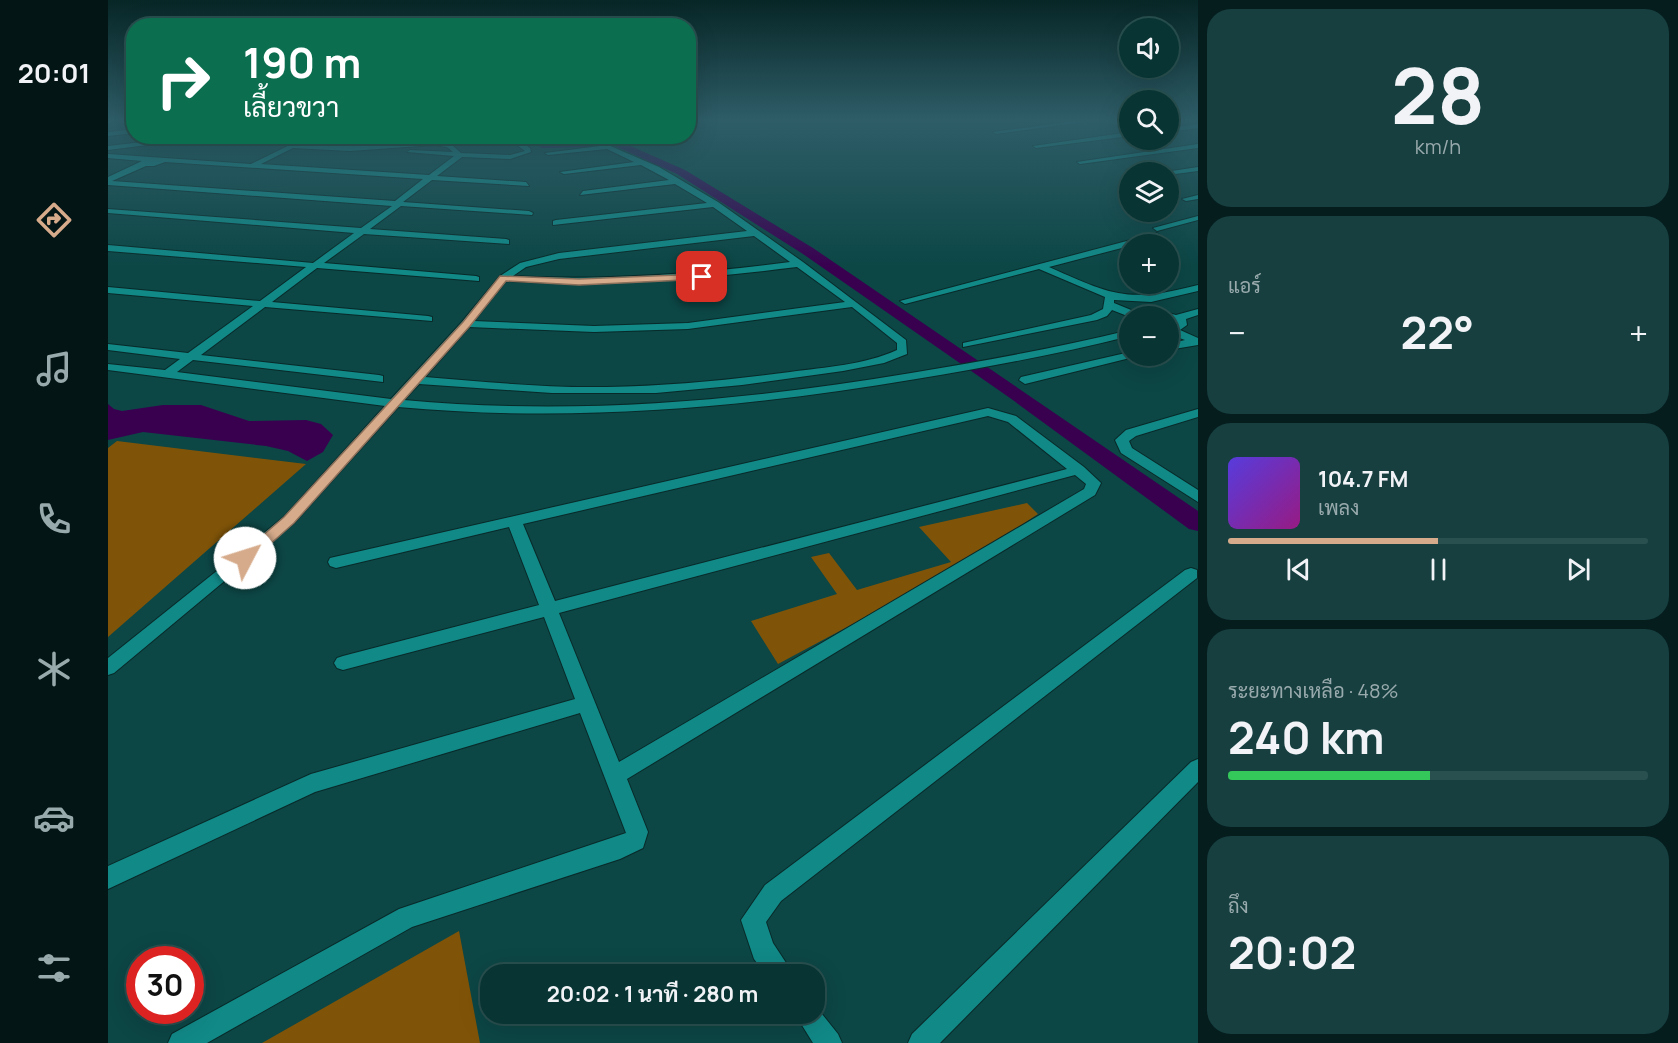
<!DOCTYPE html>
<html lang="th">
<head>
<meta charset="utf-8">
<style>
  :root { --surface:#093434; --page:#173f40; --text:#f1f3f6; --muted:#99aaac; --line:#294f4f; --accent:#d6ab8b }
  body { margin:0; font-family:Manrope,Sarabun,sans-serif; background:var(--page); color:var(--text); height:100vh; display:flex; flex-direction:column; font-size:22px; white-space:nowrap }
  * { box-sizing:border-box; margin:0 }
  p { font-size:20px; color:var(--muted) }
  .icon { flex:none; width:33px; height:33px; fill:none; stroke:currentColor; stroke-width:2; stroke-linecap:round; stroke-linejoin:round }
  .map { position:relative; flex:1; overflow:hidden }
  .drawer { display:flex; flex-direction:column; gap:9px; padding:9px; background:#051d1d; width:480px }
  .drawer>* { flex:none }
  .banner { position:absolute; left:18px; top:18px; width:570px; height:126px; border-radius:24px; box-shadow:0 6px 24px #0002,0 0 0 2px var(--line); background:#0b6e4f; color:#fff; overflow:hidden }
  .buttons { position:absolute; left:1011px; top:18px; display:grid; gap:12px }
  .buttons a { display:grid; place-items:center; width:60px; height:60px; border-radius:50%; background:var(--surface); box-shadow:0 6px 24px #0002,0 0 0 2px var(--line); font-size:30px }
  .speed { position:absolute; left:18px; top:946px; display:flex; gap:12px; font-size:30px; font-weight:700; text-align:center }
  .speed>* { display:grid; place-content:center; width:78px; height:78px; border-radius:50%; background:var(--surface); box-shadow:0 6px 24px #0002,0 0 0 2px var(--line); line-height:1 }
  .speed .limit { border:9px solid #d22; background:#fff; color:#111 }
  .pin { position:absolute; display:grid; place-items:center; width:51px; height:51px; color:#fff; margin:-26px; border-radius:12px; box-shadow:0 3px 9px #0006 }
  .me { position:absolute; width:66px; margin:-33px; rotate:50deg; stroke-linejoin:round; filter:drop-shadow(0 0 4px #0008) }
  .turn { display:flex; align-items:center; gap:21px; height:126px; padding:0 18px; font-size:27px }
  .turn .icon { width:78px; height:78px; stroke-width:2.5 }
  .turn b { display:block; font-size:42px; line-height:51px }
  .big { font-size:45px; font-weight:700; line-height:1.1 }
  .drawer .tile { flex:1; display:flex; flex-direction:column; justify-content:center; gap:9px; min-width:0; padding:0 21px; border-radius:24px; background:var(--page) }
  .drawer .dial { align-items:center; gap:0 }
  .dial b { font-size:78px; line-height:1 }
  .song { display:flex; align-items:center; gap:18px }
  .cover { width:72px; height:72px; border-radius:9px; background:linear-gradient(135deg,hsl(250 70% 55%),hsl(310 70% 35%)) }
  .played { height:6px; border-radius:3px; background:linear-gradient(90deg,var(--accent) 50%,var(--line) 50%) }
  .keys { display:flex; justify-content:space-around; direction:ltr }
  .heat { display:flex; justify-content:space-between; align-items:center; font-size:33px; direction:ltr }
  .charge { height:9px; border-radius:4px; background:linear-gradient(90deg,#34c759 48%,var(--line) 0) }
  .trip { position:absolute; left:372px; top:964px; width:345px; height:60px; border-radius:24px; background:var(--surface); box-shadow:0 6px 24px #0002,0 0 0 2px var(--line); font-weight:700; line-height:60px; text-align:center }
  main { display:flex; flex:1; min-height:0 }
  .dock { display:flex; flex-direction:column; width:108px; justify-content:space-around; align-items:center; background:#041515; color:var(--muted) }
  .dock .icon { width:42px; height:42px }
  .dock .selected { color:var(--accent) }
  .dock b { font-size:27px; color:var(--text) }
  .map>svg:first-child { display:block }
  .green { fill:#805408 }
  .water { fill:#390050 }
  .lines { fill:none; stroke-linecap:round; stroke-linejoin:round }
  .canal { fill:#390050; fill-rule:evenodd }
  .minor-casing { stroke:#082a29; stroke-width:2 }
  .minor { fill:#118987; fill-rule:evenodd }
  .route { fill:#d6ab8b; stroke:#8b6f5a; stroke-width:1.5 }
</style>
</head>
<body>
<main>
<nav class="dock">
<b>20:01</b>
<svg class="icon selected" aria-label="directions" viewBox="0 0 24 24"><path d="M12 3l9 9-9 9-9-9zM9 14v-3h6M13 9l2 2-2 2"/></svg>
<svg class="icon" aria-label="music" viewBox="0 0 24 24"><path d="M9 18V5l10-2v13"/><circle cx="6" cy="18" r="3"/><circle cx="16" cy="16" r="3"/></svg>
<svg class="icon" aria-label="phone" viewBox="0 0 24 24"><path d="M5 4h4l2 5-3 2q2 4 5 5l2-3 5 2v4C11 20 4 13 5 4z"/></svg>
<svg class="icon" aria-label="climate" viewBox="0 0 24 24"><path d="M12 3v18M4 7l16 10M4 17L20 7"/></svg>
<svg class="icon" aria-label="car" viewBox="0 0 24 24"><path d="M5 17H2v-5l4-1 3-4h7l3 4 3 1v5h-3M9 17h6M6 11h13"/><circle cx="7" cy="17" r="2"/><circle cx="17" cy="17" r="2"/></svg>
<svg class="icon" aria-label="filters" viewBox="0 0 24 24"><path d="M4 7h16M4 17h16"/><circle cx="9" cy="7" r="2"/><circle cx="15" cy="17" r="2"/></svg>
</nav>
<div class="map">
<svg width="1090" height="1043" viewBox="0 0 1090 1043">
  <rect width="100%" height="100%" fill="#0c4645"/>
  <path class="green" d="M9,441L198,464L0,637V448Z
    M919,503L930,514C847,570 758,617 670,664L643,621L729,594L703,557L721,553L749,590L843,562L811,527Z
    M351,931L372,1043H154Z"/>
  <path class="water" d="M0,404L6,409L14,411L55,405H93L141,421L198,420L213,424L225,435L215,452L199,461L180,451L158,446L35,432L0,440Z"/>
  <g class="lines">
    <path class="canal" d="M414,136H427L436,142L509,140L577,170L705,248L1090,511V531L1081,529L902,398L695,254L569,174L507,146L434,148Z"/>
    <defs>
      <path id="minor" d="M0,121H8L0,124Z
        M966,121H984L888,134L885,132Z
        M998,121L1022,125V129L999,122Z
        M1090,124V128L1060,132V128Z
        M26,129V133L0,136V132Z
        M1022,132V136L928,148L925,146Z
        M86,136H111L0,150V146Z
        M397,136H405L422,148L423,152L402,159L354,157L329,176L418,182L421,186L324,180L295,202L421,211L425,213L424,215L293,206L262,229L398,239L401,240V244L256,234L216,263L368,276L371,277V281L209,268L164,302L320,316L324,317V321L157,307L93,355L271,375L275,376V382L85,360L69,372L283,399L354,322L392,276L412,263L451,253L639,231L605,207L445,225V221L448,220L599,203L567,184L472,195L475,191L561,180L533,165L456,174L452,172L526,162L499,149L440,155L437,153L500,145L551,167L610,202L695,262L798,340L799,354L776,363L735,371L634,385L548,393H444L311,384L296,400C466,416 635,401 803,373C876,361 949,348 1022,330V336C951,354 880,367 808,379C636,408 464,423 290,407L186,523L6,673L0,675V658L176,517L277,406L0,370V364L57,370L72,359L0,350V344L80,353L145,306L0,293V287L152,301L198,267L0,251V245L205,263L246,233L0,213V209L253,228L284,206L0,185V177L34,161L0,158V154L143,164L192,140L195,142L192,144L232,146L326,141L343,144L353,153L402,155L417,151ZM326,145L339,147L345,152L302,150L299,152L346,156L321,175L153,164L185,148L242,151ZM57,162L315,179L287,201L4,181L38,166H46ZM646,236L682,262C590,274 498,281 405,276L418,267L451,259ZM689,267L737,302L580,323L486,326L366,321L398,281C495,287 592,279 689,267ZM744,307L789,343V350C756,365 718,367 682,372C621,380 560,386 499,387C438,388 377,382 317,377L361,327L486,332L580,329Z
        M1090,144V148L972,164L969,162Z
        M1090,167V171L1060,175V172H1057Z
        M1021,177L1022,181H1018L1017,179Z
        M1090,195V199L1078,201L1074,199Z
        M1090,216V220L1049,231L1045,228Z
        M1049,233L1053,236L1052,238L941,267C1006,296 1020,303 1090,285V291L1043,302L1006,300V303L1033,314L1056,312L1068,315L1090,309V315L1078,319L1079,325L1072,330L1090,338V345L1060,350V344L1077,340L1060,334V327L1069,322L1060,319V316L1022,317L1004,310L999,316L989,320L855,347V343L983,315L995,309L997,297L931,269L797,304L792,301Z
        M1022,352V356H1027L1026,357L917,384L911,380L913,377Z
        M880,408L908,416L976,467L993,483L987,495L519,779L540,832L535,848L512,859L304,927L99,1043H60L64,1034L291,909L518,833L472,713L207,792L0,889V866L203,774L467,699L436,617L235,670L229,668L226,663L229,658L235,656L431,605L401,527L228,568L222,566L220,562L222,558ZM880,416L900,422L959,469L447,601L415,524ZM967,475L978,484L976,489L511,762L451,613Z
        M1090,409V417L1028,436L1021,441L1024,448L1090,490V502L1013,453L1007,440L1018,430Z
        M1083,568L1089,570V578L673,901L658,922L665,943L686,975H658L646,959L633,920L657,885L1077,570Z
        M1090,759V782L832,1043H800L804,1034L1083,762Z
        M706,1004L730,1034L734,1043H705L687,1014H706Z"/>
    </defs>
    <use href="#minor" class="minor-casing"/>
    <use href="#minor" class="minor"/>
  </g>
  <linearGradient id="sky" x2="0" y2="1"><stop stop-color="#072626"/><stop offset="0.45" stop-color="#2e5d68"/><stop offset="1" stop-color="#2e5d68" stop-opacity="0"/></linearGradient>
  <rect width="1090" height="267" fill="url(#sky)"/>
  <path class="route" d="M594,274L597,279L471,285L398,281L362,326L186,523L142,562H132L130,558L132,555L176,517L355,322L392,276L471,279Z"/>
</svg>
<div class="buttons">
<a><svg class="icon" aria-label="sound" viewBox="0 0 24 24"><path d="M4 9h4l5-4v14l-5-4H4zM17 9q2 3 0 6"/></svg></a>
<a><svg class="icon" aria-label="search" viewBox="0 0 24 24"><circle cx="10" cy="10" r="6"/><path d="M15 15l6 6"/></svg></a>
<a><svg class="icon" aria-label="layers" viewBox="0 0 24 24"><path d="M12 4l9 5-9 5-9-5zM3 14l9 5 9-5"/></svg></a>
<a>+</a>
<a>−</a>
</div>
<div class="speed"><div class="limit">30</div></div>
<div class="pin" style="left:594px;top:277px;background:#d93025"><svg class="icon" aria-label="arrive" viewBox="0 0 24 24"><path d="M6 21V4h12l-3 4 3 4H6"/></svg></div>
<svg class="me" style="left:137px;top:558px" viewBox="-20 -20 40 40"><circle r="19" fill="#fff"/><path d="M0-13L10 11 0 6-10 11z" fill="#d6ab8b"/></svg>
<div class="trip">20:02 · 1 นาที · 280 m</div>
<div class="banner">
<div class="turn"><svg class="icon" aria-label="right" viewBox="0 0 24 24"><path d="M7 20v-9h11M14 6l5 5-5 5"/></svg><div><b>190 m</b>เลี้ยวขวา</div></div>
</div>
</div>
<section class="drawer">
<div class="tile dial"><b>28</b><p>km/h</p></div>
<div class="tile"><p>แอร์</p>
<div class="heat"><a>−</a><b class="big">22°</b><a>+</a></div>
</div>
<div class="tile">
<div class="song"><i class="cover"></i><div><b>104.7 FM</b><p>เพลง</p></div></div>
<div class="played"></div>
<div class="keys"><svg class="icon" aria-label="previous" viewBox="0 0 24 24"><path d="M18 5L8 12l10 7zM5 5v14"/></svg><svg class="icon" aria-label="pause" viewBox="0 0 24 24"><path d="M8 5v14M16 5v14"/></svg><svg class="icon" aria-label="next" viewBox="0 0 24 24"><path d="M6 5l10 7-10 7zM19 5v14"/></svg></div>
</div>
<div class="tile"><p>ระยะทางเหลือ · 48%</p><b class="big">240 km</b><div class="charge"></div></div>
<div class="tile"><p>ถึง</p><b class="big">20:02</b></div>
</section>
</main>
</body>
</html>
